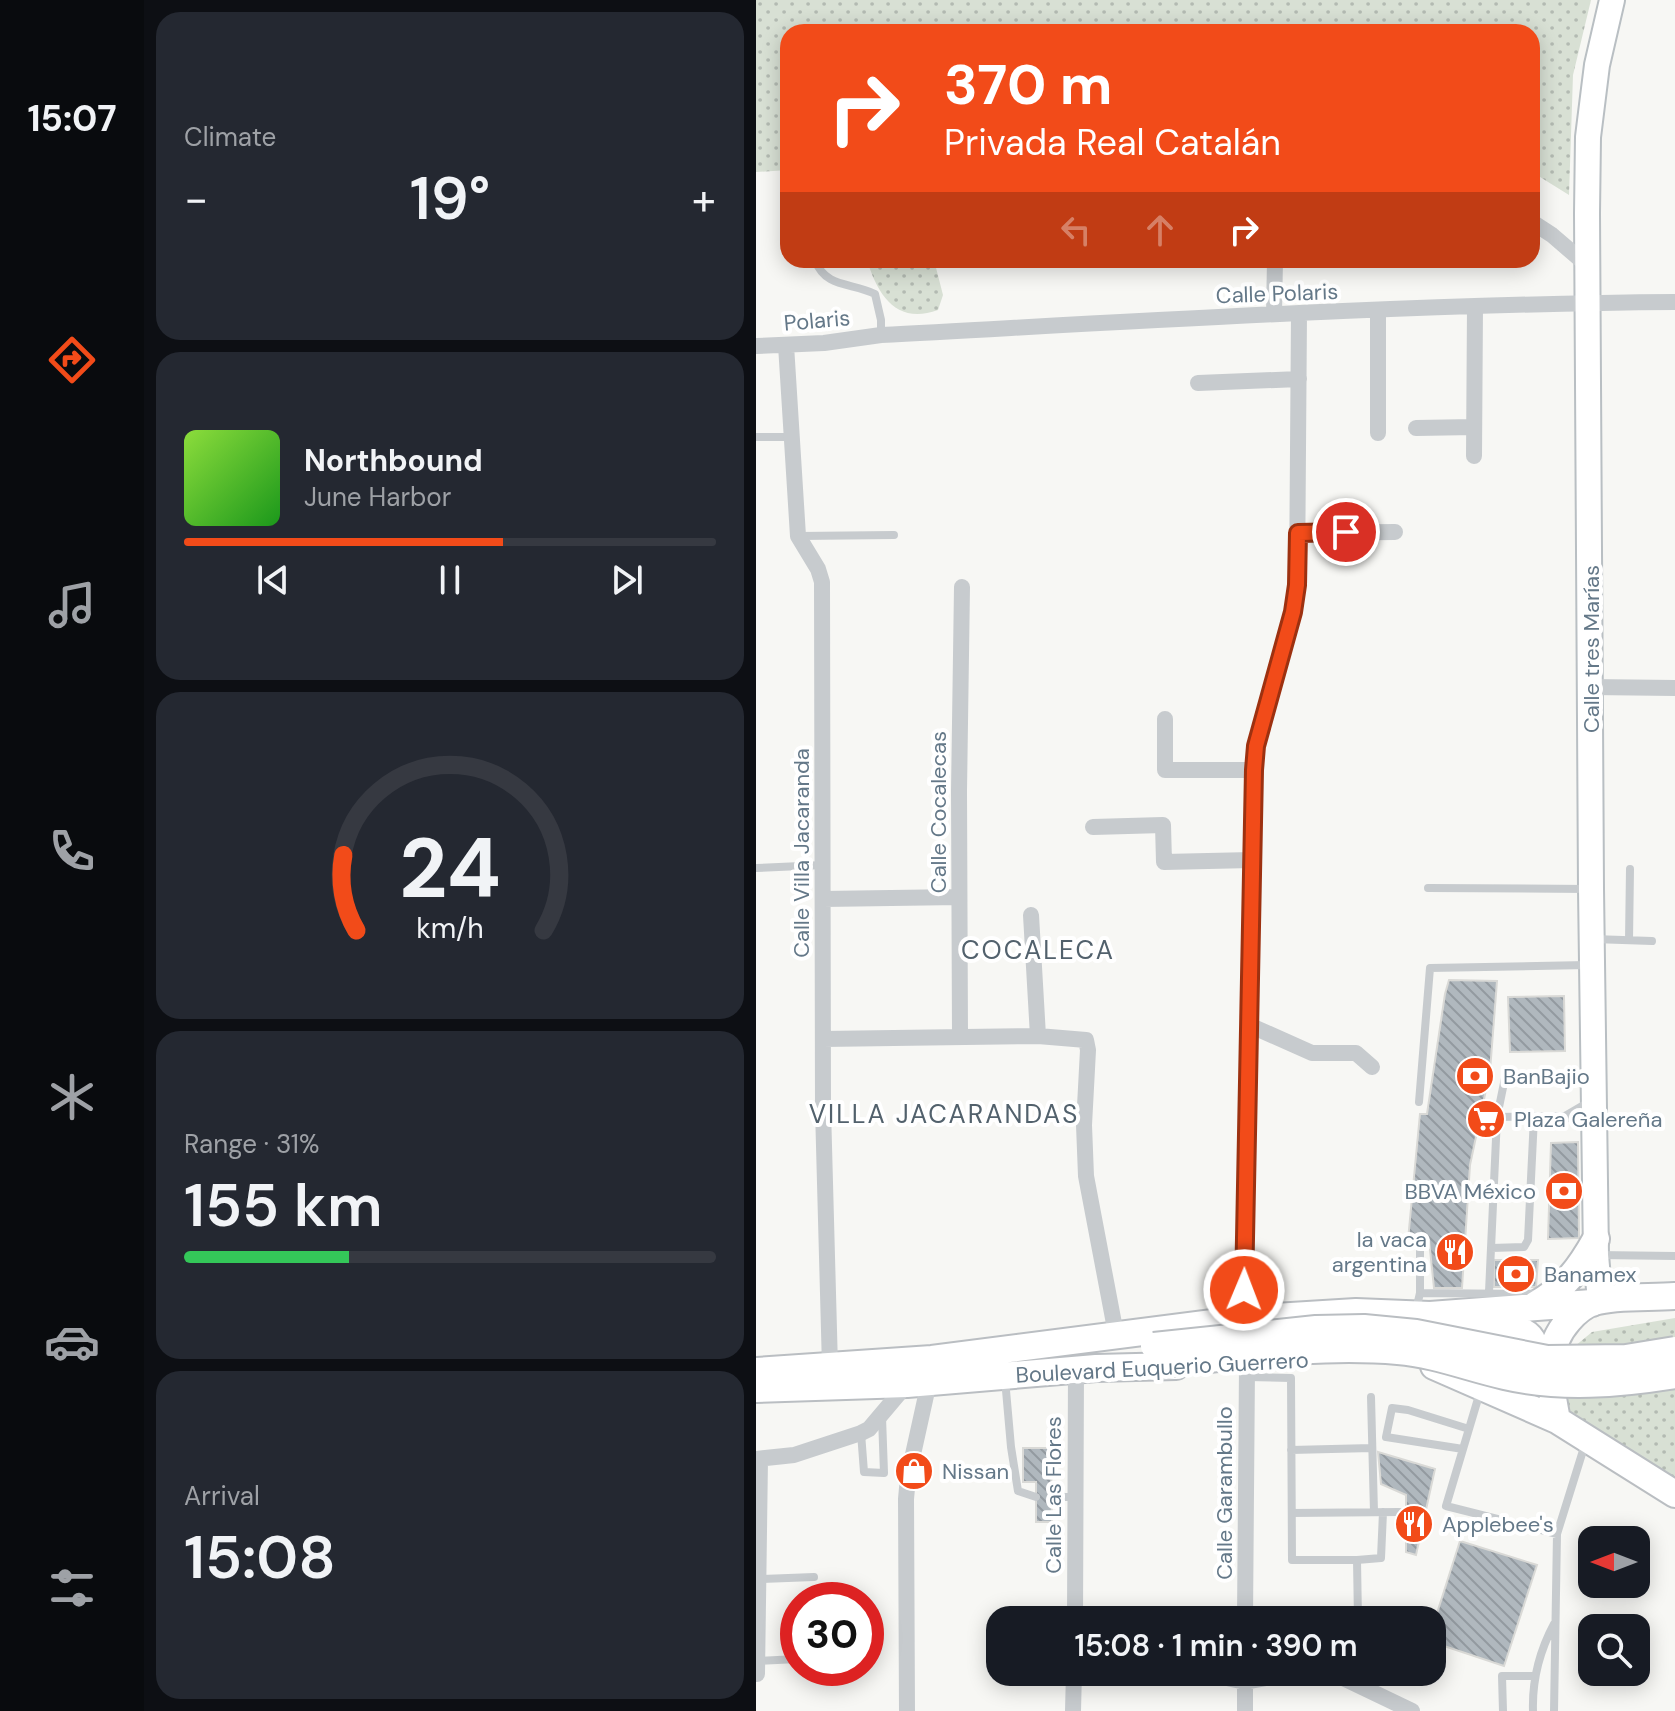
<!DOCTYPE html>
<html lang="en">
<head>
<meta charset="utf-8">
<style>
  :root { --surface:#171b24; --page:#242831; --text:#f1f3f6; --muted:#9ea1a6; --line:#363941; --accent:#f24b19 }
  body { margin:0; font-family:"DM Sans",sans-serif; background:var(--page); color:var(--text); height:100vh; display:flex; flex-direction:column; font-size:30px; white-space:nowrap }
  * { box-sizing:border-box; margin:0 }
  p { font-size:26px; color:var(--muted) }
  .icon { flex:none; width:44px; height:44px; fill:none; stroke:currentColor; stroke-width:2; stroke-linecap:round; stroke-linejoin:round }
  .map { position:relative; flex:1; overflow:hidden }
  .drawer { display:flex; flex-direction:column; gap:12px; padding:12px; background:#0d0f14; width:612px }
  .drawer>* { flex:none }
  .hud { position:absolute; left:24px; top:24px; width:760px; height:244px; border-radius:24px; box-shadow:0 4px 20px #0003; background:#f24b19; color:#fff; overflow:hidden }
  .needle { width:52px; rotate:270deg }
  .tools { position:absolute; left:822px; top:1526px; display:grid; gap:16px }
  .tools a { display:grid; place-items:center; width:72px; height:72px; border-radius:16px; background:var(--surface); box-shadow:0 4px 20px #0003; font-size:40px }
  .speed { position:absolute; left:24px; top:1582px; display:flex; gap:16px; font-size:40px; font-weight:700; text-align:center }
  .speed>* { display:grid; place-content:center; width:104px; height:104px; border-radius:50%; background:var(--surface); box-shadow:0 4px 20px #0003; line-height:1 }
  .speed .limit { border:12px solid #d22; background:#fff; color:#111 }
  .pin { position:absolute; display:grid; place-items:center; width:68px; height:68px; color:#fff; margin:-34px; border:4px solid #fff; border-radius:50%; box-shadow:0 2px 8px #0007 }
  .me { position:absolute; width:88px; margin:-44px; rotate:1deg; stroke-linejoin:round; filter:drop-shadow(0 0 6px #0008) }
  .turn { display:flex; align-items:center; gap:28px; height:168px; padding:0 32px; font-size:36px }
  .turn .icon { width:104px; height:104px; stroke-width:2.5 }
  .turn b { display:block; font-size:56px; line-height:68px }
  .lanes { display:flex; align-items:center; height:76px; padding:0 32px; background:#0003; justify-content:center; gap:40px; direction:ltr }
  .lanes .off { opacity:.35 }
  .big { font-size:60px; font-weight:600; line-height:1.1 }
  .drawer .tile { flex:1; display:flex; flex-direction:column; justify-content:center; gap:12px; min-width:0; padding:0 28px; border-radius:24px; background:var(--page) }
  .drawer .dial { align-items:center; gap:0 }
  .dial svg { height:208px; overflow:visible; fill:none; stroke:var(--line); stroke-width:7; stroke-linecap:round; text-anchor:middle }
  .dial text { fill:var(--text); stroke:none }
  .song { display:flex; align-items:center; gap:24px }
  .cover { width:96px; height:96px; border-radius:12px; background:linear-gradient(135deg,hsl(90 70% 55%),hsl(120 70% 35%)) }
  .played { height:8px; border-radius:4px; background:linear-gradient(90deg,var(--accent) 60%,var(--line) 60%) }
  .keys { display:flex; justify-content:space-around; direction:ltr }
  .heat { display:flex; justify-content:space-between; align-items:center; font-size:44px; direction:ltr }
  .charge { height:12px; border-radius:6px; background:linear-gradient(90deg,#34c759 31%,var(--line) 0) }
  .trip { position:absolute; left:230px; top:1606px; width:460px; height:80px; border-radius:24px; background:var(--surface); box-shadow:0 4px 20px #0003; font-weight:600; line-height:80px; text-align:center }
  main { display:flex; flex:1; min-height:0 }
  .menu { display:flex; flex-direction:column; width:144px; justify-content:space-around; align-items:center; background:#090b0e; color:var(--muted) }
  .menu .icon { width:56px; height:56px }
  .menu .active { color:var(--accent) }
  .menu b { font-size:36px; color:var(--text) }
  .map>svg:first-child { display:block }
  .green { fill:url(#green-dots) }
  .building { fill:url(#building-back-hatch); stroke:#d9d9d6; stroke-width:2 }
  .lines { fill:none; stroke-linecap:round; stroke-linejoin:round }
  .secondary-casing { stroke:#b9bfc3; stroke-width:28 }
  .primary-casing { stroke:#babec2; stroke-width:30 }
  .service { stroke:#c7cbce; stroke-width:8 }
  .minor { stroke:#c7cbce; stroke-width:16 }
  .secondary { stroke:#fff; stroke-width:24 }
  .primary { stroke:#fff; stroke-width:26 }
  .primary-bridge-casing { stroke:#babec2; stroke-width:30; stroke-linecap:butt }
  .primary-bridge { stroke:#fff; stroke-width:26 }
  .route-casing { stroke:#9d3110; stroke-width:20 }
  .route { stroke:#f24b19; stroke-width:14 }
  .labels { text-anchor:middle; stroke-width:8; stroke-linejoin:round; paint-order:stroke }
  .street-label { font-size:22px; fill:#647888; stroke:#fff }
  .poi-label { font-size:22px; fill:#647888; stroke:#fff; text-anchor:start }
  .quarter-label { font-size:26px; letter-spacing:2px; fill:#52616c; stroke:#fff }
</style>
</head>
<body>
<main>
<nav class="menu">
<b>15:07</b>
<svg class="icon active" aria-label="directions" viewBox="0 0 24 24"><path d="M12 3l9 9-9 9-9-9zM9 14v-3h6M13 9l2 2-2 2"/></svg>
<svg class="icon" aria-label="music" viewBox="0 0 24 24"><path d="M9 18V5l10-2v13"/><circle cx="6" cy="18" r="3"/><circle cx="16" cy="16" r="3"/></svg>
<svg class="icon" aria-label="phone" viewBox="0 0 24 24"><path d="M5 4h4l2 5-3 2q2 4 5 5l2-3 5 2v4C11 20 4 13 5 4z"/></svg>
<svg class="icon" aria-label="climate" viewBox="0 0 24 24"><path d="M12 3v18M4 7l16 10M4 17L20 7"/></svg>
<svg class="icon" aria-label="car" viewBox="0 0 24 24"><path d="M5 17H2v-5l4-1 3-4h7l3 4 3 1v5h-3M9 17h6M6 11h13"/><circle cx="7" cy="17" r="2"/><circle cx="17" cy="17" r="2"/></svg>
<svg class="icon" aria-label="filters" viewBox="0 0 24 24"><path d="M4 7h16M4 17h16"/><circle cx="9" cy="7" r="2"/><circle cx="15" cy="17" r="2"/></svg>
</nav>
<section class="drawer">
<div class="tile"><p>Climate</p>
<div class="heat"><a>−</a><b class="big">19°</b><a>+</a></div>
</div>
<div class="tile">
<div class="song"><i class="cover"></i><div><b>Northbound</b><p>June Harbor</p></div></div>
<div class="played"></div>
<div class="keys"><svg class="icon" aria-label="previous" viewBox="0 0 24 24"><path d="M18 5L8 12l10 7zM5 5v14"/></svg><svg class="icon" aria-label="pause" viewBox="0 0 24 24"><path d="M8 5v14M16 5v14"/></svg><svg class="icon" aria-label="next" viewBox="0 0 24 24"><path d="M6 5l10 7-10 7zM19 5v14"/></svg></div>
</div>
<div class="tile dial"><svg viewBox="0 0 100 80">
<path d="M14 69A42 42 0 1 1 86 69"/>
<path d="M14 69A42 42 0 0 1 9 40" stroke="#f24b19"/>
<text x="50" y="56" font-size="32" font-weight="700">24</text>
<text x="50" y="72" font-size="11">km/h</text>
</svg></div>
<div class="tile"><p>Range · 31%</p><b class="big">155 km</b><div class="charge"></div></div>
<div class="tile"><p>Arrival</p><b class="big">15:08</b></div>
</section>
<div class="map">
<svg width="919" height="1711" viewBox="0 0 919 1711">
  <defs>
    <pattern id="green-dots" width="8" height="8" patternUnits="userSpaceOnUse" patternTransform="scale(2)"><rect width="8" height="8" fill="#d8e0d4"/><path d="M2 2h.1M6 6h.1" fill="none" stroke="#b3bab2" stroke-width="1.8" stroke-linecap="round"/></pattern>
    <pattern id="building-back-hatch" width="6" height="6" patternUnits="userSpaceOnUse" patternTransform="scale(2)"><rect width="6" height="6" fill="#b0b8be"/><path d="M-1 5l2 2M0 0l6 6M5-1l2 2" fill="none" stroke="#939aa0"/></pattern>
  </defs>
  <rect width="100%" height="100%" fill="#f7f7f4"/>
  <path class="green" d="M0,0H835L817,75L813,195L776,172V32H32V170L0,172Z
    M111,260H178L187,295L182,310C141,325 122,296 111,260Z
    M919,1318V1479L813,1412L804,1391L807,1356L836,1332Z"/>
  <path class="building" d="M693,980L741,981L734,1071L714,1165L706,1288H678L673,1240H652L664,1114H671L689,994Z
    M808,996L809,1051L754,1052L752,997Z
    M822,1142L823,1238L792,1239L795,1143Z
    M738,1260H782L780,1287H738Z
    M267,1448H295L296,1522H280V1482H267Z
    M622,1452L679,1469L660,1555L650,1552V1495L625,1484Z
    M704,1541L781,1565L748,1666L676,1642V1629Z"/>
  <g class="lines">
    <defs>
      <path id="secondary" d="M844,1301L840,1255L835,889L831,213L832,137L841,65L856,0"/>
      <path id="primary" d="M779,1305C809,1288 824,1268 840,1239
        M710,1321L766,1331C779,1338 780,1346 776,1360L765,1371
        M678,1366L801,1420L919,1494
        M0,1371L176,1359L488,1319L600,1312L674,1315L836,1303
        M0,1389L151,1384L340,1368L420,1366
        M801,1420C794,1384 786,1350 813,1320C820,1312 828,1305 838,1302C860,1295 895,1298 919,1296"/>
    </defs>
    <use href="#secondary" class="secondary-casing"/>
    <use href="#primary" class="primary-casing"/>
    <path class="service" d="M59,260C70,289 96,282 119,294L125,320V334
      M0,437H34
      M43,536L138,535
      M0,868L67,865
      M672,888L834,889
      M837,939L896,941
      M873,940L874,869
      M663,1102L674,968L831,965
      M809,1116L833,1102
      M741,1117L809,1116L834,1128
      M735,1248L768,1247L772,1240L778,1117
      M841,1255L919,1256
      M733,1292L741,1117L750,1073
      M664,1293L784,1294
      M660,1310L664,1293V1244
      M492,1377L535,1378L536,1560H601L602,1620
      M249,1379L255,1447L262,1491L280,1497
      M724,1392L690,1506L801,1534L830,1441
      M615,1397L618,1512
      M105,1433L108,1472L128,1473L126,1417
      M707,1449L630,1437L636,1408L652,1410L713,1429
      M535,1450L616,1448
      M295,1497H318
      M536,1513L643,1512
      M601,1560L625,1558L627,1512
      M3,1579L58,1577
      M2,1661L42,1659
      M747,1711L746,1676H779
      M777,1711C776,1679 783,1652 798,1624
      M798,1711L801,1534"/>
    <path class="minor" d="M776,222L796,235L832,266
      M622,311V433
      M518,314L519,260
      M30,345L42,536L62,569L66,582L67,1109L74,1367
      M0,346L68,343L125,335C389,321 654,304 919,302
      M442,383L543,379
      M660,428L718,427
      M718,456L719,307
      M542,533L639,532
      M835,687L919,688
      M409,719V770H498
      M337,827L407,825L408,862L496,860
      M67,899L203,897
      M275,915L282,1036
      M493,1025L556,1053H600L616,1067
      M204,1037L203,791L206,587
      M67,1039L282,1036L330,1040L332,1050L328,1125L330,1176L360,1334
      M488,1319L498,770C503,707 532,647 541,585L543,314
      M0,1459L38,1455L105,1433L113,1429L151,1384
      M319,1620L320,1370
      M489,1620L491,1366
      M444,1672L489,1682L531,1674L583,1676L656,1711
      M1,1674L4,1459
      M489,1674V1711
      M151,1711L150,1499L152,1477L173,1382
      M317,1711L318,1672"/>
    <use href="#secondary" class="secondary"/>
    <use href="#primary" class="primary"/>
    <defs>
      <path id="primary-bridge" d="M398,1346L560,1329L608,1328L660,1333L791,1359L870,1358L919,1350
        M398,1365C479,1357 560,1344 642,1351C679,1354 713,1368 749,1376C805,1389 863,1384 919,1375"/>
    </defs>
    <use href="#primary-bridge" class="primary-bridge-casing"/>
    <use href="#primary-bridge" class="primary-bridge"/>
  </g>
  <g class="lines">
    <defs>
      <path id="route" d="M488,1290L498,770L500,746L537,612L541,585L542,533L590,532"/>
    </defs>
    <use href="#route" class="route-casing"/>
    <use href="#route" class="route"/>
  </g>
  <defs>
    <symbol id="bank-disc" viewBox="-11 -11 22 22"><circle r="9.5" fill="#f24b19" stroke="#fff"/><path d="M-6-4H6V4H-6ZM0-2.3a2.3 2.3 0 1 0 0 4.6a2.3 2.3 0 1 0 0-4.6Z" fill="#fff"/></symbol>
    <symbol id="supermarket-disc" viewBox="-11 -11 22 22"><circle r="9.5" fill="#f24b19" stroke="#fff"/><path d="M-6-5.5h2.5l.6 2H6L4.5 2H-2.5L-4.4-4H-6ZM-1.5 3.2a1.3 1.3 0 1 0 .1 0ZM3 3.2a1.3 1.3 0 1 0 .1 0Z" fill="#fff"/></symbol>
    <symbol id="restaurant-disc" viewBox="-11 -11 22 22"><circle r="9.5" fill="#f24b19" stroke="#fff"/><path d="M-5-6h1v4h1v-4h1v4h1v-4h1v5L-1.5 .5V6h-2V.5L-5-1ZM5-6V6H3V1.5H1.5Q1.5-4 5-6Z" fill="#fff"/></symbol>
    <symbol id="shop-disc" viewBox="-11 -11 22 22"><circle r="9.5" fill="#f24b19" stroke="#fff"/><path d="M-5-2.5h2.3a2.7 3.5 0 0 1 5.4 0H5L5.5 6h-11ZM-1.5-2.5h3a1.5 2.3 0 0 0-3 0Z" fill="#fff"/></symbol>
  </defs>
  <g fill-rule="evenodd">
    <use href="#bank-disc" x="697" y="1054" width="44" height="44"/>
    <use href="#supermarket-disc" x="708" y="1097" width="44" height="44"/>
    <use href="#bank-disc" x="786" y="1169" width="44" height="44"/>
    <use href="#restaurant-disc" x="677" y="1230" width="44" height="44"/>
    <use href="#bank-disc" x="738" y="1252" width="44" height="44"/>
    <use href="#shop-disc" x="136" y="1449" width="44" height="44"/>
    <use href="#restaurant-disc" x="636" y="1502" width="44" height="44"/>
  </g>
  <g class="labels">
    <g class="street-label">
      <text transform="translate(521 293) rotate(-2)" y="8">Calle Polaris</text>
      <text transform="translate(61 320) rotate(-5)" y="8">Polaris</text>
      <text transform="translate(835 649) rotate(-90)" y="8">Calle tres Marías</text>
      <text transform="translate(182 812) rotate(-90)" y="8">Calle Cocalecas</text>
      <text transform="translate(45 853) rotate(-90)" y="8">Calle Villa Jacaranda</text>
      <text transform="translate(406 1367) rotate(-3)" y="8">Boulevard Euquerio Guerrero</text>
      <text transform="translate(468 1493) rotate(-90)" y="8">Calle Garambullo</text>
      <text transform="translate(297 1495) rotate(-90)" y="8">Calle Las Flores</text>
    </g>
    <g class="poi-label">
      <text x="747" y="1084">BanBajio</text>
      <text x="758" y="1127">Plaza Galereña</text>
      <text x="780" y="1199" text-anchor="end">BBVA México</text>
      <text x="671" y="1247" text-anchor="end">la vaca<tspan x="671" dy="25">argentina</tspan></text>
      <text x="788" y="1282">Banamex</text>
      <text x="186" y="1479">Nissan</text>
      <text x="686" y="1532">Applebee's</text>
    </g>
    <g class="quarter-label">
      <text x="282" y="959">COCALECA</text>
      <text x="188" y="1123">VILLA JACARANDAS</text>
    </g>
  </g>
</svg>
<div class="tools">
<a><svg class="needle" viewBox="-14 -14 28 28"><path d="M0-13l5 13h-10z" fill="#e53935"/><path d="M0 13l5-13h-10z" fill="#9ea1a6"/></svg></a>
<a><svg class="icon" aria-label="search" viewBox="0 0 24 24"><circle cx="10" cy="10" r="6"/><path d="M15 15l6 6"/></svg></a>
</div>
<div class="speed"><div class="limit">30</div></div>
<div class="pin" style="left:590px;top:532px;background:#d93025"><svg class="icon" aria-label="arrive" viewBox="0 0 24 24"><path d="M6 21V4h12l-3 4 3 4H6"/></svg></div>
<svg class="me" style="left:488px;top:1290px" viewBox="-20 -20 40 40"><circle r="17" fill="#f24b19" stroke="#fff" stroke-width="3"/><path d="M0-11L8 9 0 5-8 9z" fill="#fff"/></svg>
<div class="trip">15:08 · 1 min · 390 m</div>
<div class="hud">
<div class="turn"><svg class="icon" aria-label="right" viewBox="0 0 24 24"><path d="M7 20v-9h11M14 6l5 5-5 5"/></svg><div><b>370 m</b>Privada Real Catalán</div></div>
<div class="lanes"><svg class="icon off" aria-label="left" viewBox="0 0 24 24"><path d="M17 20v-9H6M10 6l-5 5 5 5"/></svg><svg class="icon off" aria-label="ahead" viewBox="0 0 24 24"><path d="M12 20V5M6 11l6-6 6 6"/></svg><svg class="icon" aria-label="right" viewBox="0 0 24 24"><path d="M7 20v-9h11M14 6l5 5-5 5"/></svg></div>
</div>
</div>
</main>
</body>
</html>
